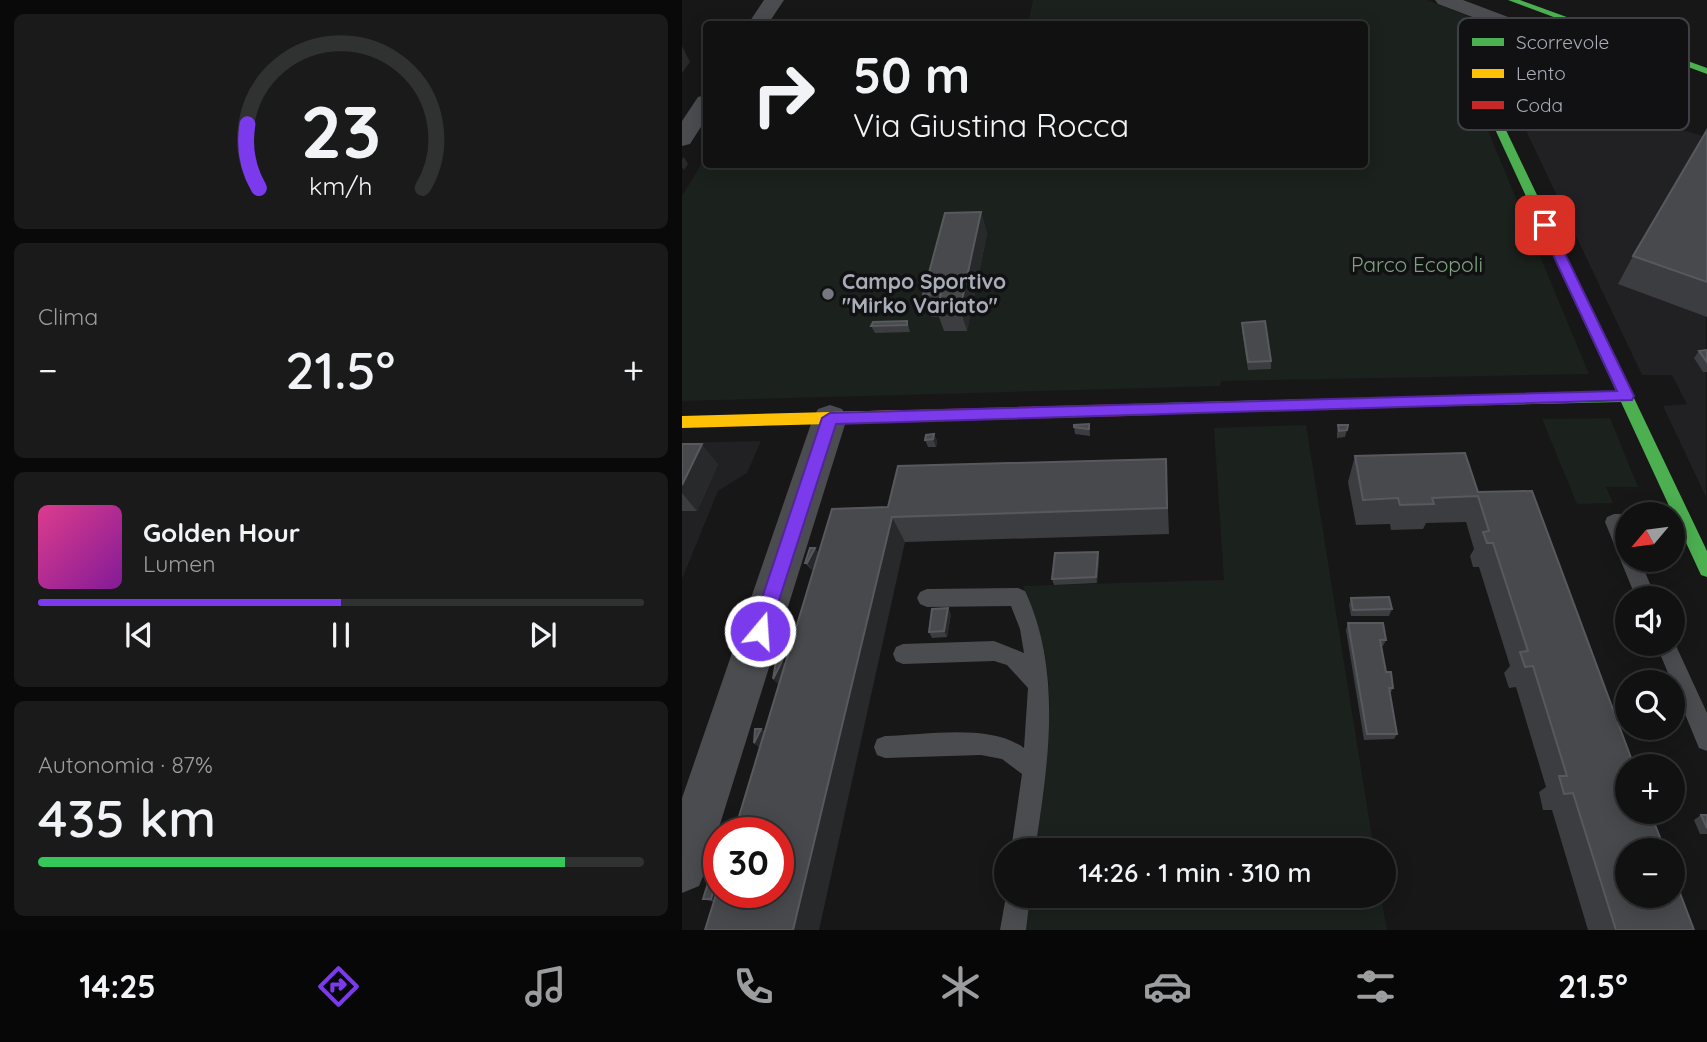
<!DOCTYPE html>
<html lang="it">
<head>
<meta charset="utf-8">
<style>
  :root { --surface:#111; --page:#1a1a1a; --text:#f1f3f6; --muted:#9c9d9f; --line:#303131; --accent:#7c3aed }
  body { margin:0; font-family:Quicksand,sans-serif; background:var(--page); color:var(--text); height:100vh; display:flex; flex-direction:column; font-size:26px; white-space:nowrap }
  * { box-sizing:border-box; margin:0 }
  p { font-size:23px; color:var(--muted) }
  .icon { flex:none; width:38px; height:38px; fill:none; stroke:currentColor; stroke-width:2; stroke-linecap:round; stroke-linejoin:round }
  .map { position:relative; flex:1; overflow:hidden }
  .panel { display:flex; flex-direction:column; gap:14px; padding:14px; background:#090909; width:682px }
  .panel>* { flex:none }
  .top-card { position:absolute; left:21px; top:21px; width:665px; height:147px; border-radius:7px; box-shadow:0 4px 18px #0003,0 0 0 2px var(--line); background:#111; color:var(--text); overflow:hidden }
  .needle { width:46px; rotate:241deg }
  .fabs { position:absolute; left:933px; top:502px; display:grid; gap:14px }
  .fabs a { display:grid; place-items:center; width:70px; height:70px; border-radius:50%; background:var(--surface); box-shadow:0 4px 18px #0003,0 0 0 2px var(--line); font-size:35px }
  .speed { position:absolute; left:21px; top:817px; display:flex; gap:14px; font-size:35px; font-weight:700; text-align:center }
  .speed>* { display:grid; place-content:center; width:91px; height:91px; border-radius:50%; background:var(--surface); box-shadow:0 4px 18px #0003,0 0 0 2px var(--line); line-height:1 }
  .speed .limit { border:10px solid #d22; background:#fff; color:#111 }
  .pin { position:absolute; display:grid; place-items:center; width:60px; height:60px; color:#fff; margin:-30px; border-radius:14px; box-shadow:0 4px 10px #0006 }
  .me { position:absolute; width:77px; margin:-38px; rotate:18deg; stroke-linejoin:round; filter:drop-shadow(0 0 5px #0008) }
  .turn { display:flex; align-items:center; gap:24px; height:147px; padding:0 35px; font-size:32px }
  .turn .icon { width:91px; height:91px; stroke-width:2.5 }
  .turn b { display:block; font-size:49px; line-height:60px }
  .big { font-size:52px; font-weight:600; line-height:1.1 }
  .panel .card { flex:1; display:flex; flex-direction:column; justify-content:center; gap:10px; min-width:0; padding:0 24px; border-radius:10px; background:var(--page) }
  .panel .dial { align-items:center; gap:0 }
  .dial svg { height:182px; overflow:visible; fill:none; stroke:var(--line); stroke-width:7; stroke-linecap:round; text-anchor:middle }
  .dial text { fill:var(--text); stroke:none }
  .song { display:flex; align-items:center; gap:21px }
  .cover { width:84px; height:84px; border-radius:10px; background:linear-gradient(135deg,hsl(330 70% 55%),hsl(290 70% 35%)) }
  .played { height:7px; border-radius:4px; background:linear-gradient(90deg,var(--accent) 50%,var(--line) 50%) }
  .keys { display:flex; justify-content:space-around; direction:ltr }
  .heat { display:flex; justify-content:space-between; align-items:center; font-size:38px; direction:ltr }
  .charge { height:10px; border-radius:5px; background:linear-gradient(90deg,#34c759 87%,var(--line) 0) }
  .trip { position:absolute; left:312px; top:838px; width:402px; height:70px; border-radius:35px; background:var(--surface); box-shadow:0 4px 18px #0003,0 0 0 2px var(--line); font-weight:600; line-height:70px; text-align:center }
  .tabs { display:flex; height:112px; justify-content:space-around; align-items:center; background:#070707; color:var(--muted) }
  .tabs .icon { width:49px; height:49px }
  .tabs .current { color:var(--accent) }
  .tabs b { font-size:32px; color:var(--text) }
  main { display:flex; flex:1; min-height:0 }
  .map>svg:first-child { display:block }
  .built { fill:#212124 }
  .green { fill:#1b211c }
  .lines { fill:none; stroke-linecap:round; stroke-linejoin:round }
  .lane { fill:#4b4c50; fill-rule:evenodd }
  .street { fill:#4b4c50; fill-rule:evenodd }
  .fast { fill:#4caf50; fill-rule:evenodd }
  .slow { fill:#ffc107; fill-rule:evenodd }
  .jam { fill:#c62828; fill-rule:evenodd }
  .wall { fill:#3c3d40 }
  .shaded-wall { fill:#28292a }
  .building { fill:#48494d; stroke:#57595e; stroke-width:2 }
  .route { fill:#7c3aed; stroke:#51269a; stroke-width:2 }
  .poi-dot { fill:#757880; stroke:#111113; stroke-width:2.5 }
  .labels { text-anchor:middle; stroke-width:7; stroke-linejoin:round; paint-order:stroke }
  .park-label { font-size:21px; fill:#7fa381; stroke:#111113 }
  .poi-label { font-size:21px; font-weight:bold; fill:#a8adb8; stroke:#111113; text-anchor:start }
  .key { fill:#111113; stroke:#3e4045; stroke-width:2 }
  .key-label { font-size:19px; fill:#a8adb8 }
</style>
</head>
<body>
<main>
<section class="panel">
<div class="card dial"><svg viewBox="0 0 100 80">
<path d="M14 69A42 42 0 1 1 86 69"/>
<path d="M14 69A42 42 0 0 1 9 41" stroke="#7c3aed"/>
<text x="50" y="56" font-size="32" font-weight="700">23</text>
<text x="50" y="72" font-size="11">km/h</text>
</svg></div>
<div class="card"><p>Clima</p>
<div class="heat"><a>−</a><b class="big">21.5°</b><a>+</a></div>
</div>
<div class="card">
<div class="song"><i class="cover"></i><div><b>Golden Hour</b><p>Lumen</p></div></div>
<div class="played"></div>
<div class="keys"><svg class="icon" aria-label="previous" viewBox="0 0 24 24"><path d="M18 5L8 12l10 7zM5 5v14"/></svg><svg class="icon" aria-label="pause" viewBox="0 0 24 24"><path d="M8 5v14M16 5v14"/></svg><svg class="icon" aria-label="next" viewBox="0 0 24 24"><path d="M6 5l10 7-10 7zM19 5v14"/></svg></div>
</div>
<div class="card"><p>Autonomia · 87%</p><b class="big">435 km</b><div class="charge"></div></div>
</section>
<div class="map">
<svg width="1025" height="930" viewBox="0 0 1025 930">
  <rect width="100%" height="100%" fill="#171717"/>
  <path class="built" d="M882,95L1024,137V497L981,406L1005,404L990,375H960L840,122Z
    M79,441L65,473L36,491L0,579V443Z"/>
  <path class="green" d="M351,0H745L893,58L891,62L803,116L802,121L907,374L539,381L538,386L0,401V196L24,156V164H682V24H346Z
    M928,418L956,487H924L931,503L895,504L860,419Z
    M624,425L692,850H353C360,783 377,708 360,642C355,623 348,604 341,586L542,580L532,428Z
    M347,896H699L705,930H342Z"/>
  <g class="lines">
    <path class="lane" d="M932,514H946L945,560H958L974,598H954L923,522L925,517Z
      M336,588L343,591C381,672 366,765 353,850H329L340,774L320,759L299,755L203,758L195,755L192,747L195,739L203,736C244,735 308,723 342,748L346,688L325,665L312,661L221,664L214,661L211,654L214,647L221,644L312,641L342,653L338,629L329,606L245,607L238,604L235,598L238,592L245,589Z
      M990,637L1025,713V751L1017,748L974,644H990Z
      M324,896H348L344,930H318Z"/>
    <path class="street" d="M82,0H102L86,24H66Z
      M753,0H781L921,53L925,57L921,61H907L756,4Z
      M24,95V119L8,144L0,146V121L16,97Z
      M148,405L160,409L165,418L24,869L17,886L0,893V798L131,418L136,409Z"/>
    <path class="fast" d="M826,0H838L1025,68V74Z
      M914,54L917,55V59L823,128L1025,551V577L1019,575L939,402L476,413L474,409L476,405L481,403L934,391L812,127Z"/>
    <path class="slow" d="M225,410L232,416L225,422L0,428V416Z"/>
    <path class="jam" d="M481,403L488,409L481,415L225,422L218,416L225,410Z"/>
  </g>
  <path class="wall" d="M1025,130V317L936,284L951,256Z
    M299,212L305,234L285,331H262L257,317H249L241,295Z
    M225,321L228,332L193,333L189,326Z
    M560,323L589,361V369L566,370L560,331Z
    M1025,350V372H1021L1012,358L1017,351Z
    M407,424L408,436L393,434L392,427Z
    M656,425H666L663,437L655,438V433Z
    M252,434L255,441L254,447H246L243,440Z
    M0,444L36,464L15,511H0Z
    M673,456L796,492L1012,930H906L870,810H861L857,792L864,787L834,687L827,688L822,673L828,666L797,567H791L788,556L792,549L784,522L744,523L741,529L709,530L708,524L674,525L666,482Z
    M484,459L487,534L223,542L32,902L21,899L35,879H37V892L78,748L72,743L79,729L83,732L97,684L100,661L103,664L133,564L130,570L123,563L133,548L136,553L206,507Z
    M416,552L417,559L415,583L372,585L370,579Z
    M669,598L710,609L707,616H669L667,605Z
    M269,614L265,637L250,638L247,632Z
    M666,623L704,640L701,646H699L704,672L711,688L708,694L715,734L712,739L682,740L664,630Z
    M1019,815H1025V834H1018L1012,820Z"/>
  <path class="shaded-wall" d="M0,46L8,62L0,73Z
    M2,157L6,164L2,170L0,167V159Z
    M299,212L305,234L285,331L278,309Z
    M252,434L255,441L254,447L251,439Z
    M20,444L36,464L15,511L0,493V485Z
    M210,517L223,542L137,930H111Z
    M133,548L138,555L130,570L125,563Z
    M416,552L417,559L415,583L414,577Z
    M266,608L269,614L265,637L262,631Z
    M100,661L106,667L97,685L91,679Z
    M79,729L85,735L78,748L72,743Z
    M35,879H37V902L29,899Z"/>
  <path class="building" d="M1025,130V282L951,256Z
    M299,212L278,309L255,310L259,294L241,295L263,213Z
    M225,321V325L189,326L191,322Z
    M583,321L589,361L566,362L560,323Z
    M1025,350V362L1017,351Z
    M407,424V429L392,427V425Z
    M656,425H666L665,430L657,431Z
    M252,434L251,439L243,440L244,435Z
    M0,444H20L0,485Z
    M783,453L796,492L850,491L952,766H945V812H968L983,850H945V896H990V872L1012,930H934L891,793L882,794L877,776H885L851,666L843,667L838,652L846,651L811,543H805L801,532L807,531L796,496L750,498L752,504L718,505L716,498L681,500L673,456Z
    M484,459L485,508L210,517L111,930H23L37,885V892H96V833H52L150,509L206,507L216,466Z
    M128,548H133L125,563H123Z
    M416,552L414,577L370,579L373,553Z
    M707,597L710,609L671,610L669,598Z
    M266,608L262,631L247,632L250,609Z
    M666,623H701L704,640H698L704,672H709L711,688H707L715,734H685Z
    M94,661H100L91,679Z
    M73,729H79L72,743Z
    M1019,815H1025V828Z
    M35,879L29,899H21L27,880Z"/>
  <path class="route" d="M863,221L869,225L952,396L950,400L154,424L87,631L85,637L78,639L72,637L69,631L140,418L148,413L935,391L857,225Z"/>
  <circle class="poi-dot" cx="146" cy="294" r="7"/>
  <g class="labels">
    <g class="park-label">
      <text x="735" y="272">Parco Ecopoli</text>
    </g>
    <g class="poi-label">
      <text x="160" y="289">Campo Sportivo<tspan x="160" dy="24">"Mirko Variato"</tspan></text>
    </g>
  </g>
  <rect x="776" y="18" width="231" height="112" rx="10" class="key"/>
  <rect x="790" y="38" width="32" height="8" fill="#4caf50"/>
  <rect x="790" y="69" width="32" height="9" fill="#ffc107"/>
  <rect x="790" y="101" width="32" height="8" fill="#c62828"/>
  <g class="key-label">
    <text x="834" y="49">Scorrevole</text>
    <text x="834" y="80">Lento</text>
    <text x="834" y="112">Coda</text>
  </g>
</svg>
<div class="fabs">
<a><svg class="needle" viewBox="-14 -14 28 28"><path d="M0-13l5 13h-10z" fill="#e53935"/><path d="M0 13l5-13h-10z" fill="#9c9d9f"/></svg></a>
<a><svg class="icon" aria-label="sound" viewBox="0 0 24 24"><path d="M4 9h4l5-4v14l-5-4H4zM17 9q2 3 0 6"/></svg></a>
<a><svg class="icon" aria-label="search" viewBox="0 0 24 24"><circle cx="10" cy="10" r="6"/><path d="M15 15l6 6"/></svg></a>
<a>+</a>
<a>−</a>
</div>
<div class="speed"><div class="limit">30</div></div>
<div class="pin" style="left:863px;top:225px;background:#d93025"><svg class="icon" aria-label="arrive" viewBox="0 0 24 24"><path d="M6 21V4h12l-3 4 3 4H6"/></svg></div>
<svg class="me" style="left:78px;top:631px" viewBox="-20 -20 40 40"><circle r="17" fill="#7c3aed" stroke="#fff" stroke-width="3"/><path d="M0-11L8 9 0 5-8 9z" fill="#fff"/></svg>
<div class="trip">14:26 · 1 min · 310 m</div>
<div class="top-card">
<div class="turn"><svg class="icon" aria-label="right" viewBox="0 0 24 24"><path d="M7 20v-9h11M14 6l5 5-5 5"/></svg><div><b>50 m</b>Via Giustina Rocca</div></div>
</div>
</div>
</main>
<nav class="tabs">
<b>14:25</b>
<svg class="icon current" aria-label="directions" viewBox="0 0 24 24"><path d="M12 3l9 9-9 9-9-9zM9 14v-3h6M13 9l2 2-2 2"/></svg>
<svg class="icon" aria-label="music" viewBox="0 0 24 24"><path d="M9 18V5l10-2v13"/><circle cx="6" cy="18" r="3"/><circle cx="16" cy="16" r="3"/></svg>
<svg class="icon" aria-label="phone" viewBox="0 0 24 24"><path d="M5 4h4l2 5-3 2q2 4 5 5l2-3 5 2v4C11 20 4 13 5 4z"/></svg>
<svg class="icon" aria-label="climate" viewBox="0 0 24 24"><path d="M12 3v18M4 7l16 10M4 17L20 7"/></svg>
<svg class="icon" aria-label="car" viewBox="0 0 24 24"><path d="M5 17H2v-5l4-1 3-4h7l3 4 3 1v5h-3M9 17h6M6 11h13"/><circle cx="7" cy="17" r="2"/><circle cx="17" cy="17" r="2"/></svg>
<svg class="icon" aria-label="filters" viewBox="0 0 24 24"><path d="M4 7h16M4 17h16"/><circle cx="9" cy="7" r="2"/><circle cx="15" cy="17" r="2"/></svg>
<b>21.5°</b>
</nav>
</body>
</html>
